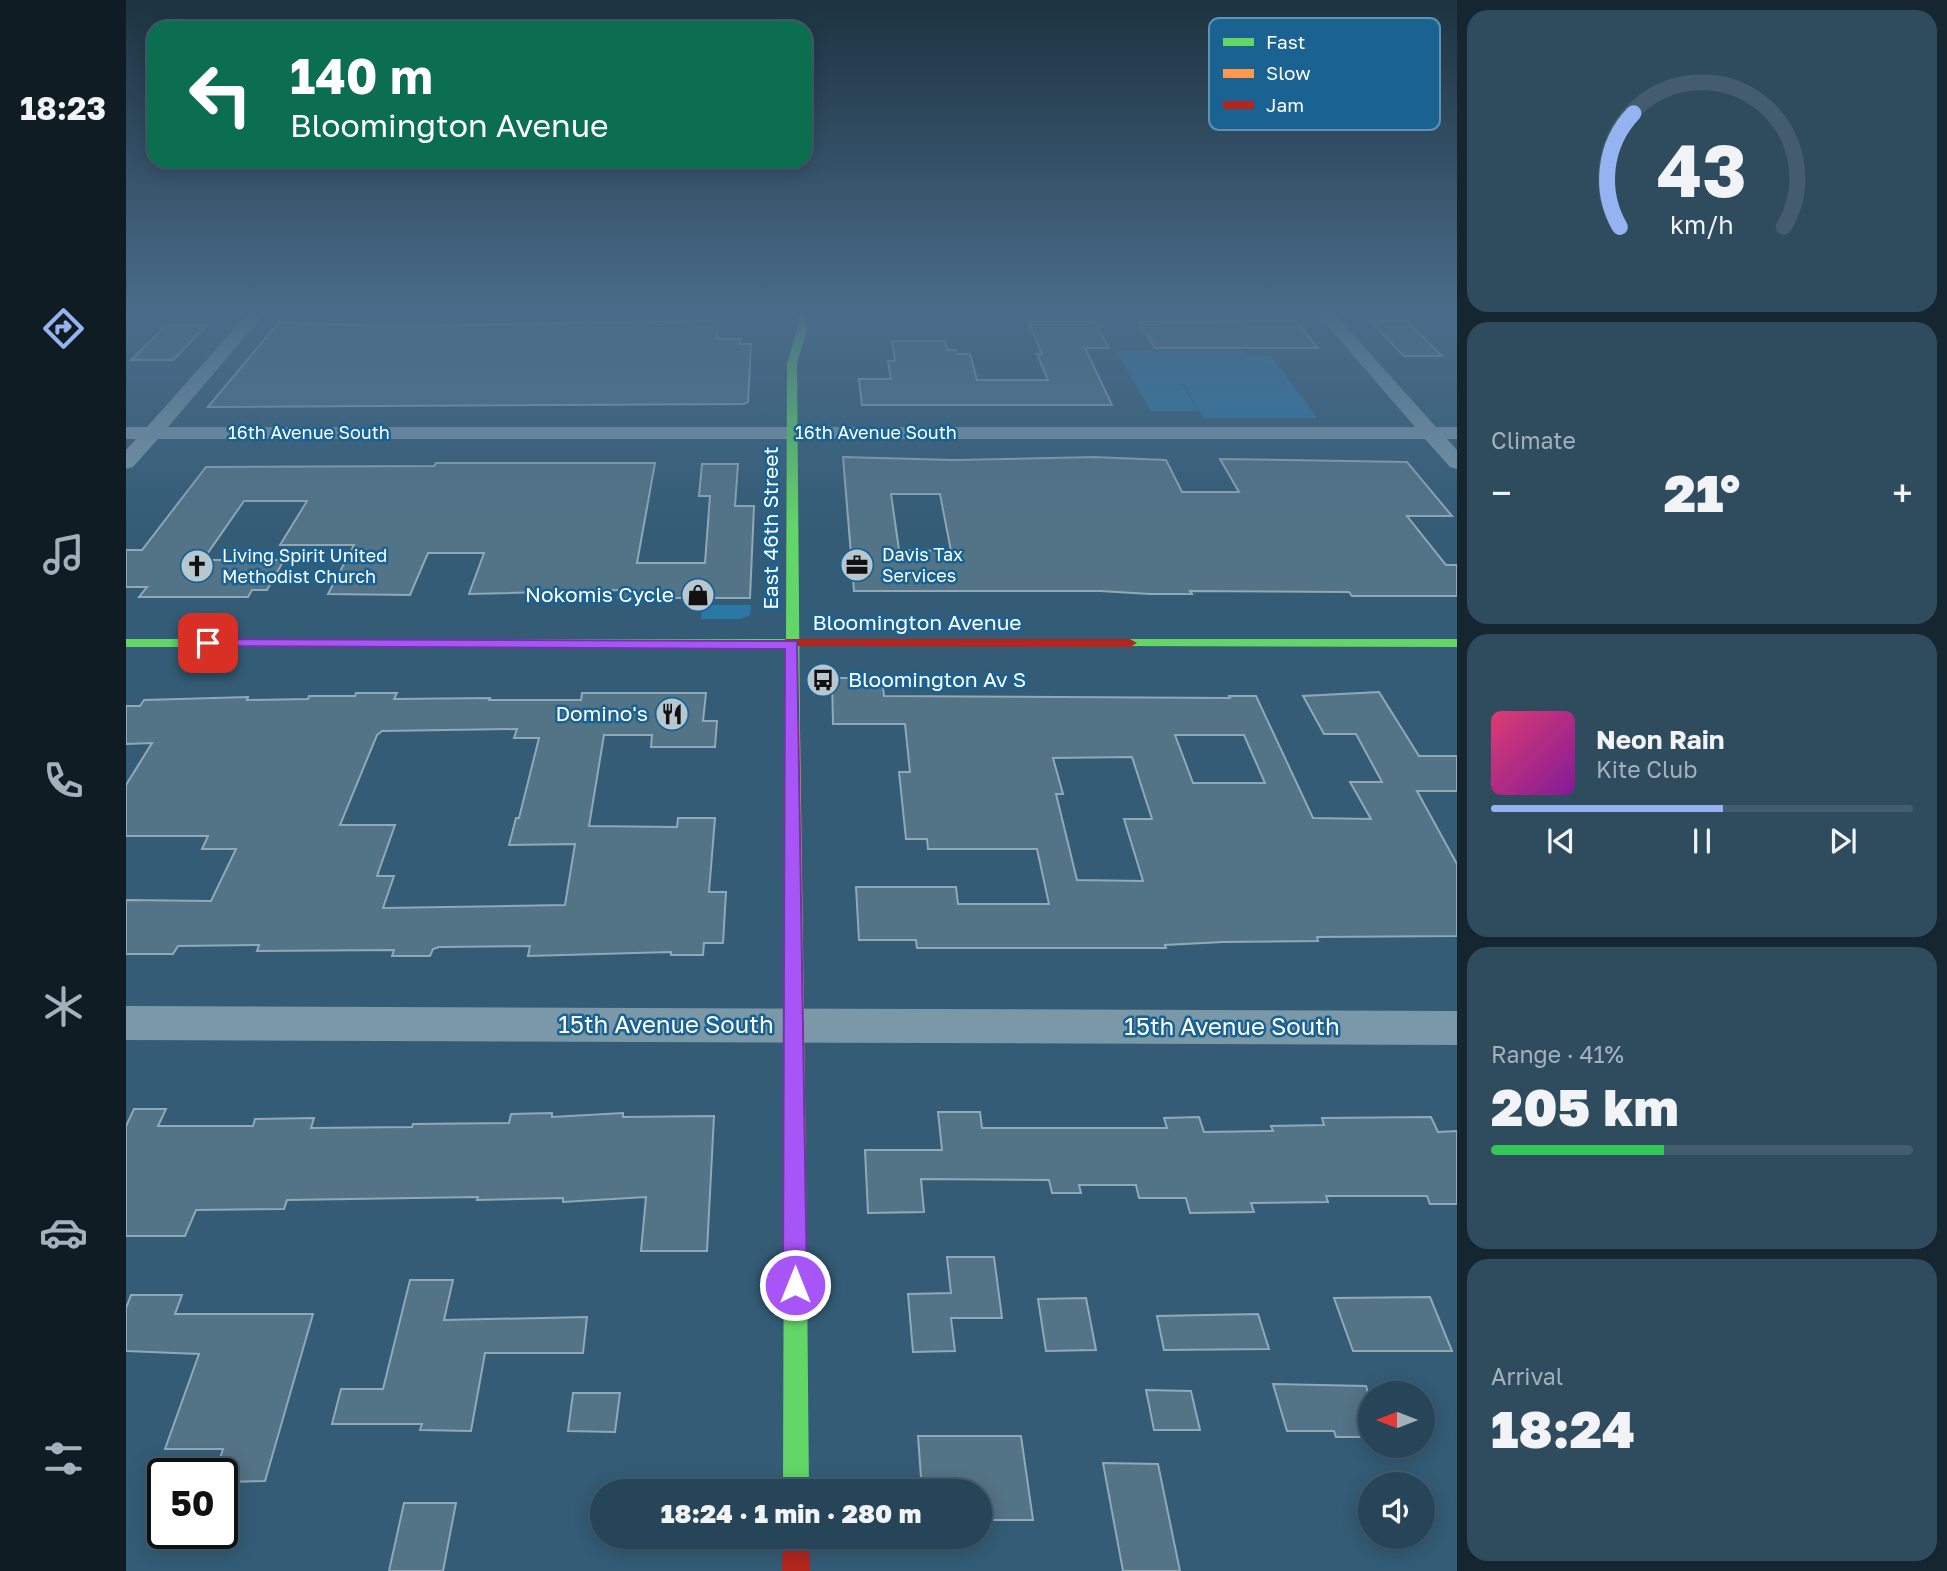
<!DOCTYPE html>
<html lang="en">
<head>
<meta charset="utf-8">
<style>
  :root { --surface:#274558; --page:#2f4c5e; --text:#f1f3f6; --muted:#a4b1ba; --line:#435d6e; --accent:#95b2f1 }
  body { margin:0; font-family:"Golos Text",sans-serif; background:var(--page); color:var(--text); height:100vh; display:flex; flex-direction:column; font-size:26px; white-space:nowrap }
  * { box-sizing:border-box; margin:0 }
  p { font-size:23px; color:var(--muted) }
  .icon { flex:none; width:38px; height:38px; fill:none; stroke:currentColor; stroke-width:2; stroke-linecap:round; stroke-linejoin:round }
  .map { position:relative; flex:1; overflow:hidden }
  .panel { display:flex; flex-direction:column; gap:10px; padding:10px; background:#152630; width:490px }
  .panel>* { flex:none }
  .top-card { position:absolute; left:21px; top:21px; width:665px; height:147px; border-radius:21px; box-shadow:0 4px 18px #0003,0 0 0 2px var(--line); background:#0b6e4f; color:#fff; overflow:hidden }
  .needle { width:46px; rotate:270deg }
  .fabs { position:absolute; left:1232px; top:1381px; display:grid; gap:14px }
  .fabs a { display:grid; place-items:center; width:77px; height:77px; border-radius:50%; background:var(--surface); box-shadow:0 4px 18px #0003,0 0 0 2px var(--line); font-size:35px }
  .speed { position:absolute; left:21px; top:1458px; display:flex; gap:14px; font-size:35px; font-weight:700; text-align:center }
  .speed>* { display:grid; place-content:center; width:91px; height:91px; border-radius:50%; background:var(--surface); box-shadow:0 4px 18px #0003,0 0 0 2px var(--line); line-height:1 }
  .speed .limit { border:4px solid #111; border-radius:10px; background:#fff; color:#111 }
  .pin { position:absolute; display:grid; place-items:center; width:60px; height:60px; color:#fff; margin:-30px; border-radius:14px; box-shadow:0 4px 10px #0006 }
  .me { position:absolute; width:77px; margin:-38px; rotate:0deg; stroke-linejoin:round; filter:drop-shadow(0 0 5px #0008) }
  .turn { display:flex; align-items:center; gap:24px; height:147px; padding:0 28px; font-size:32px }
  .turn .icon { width:91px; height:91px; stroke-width:2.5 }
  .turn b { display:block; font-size:49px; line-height:60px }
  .big { font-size:52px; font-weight:800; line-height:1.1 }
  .panel .card { flex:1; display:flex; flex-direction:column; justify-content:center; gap:10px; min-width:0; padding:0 24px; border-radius:21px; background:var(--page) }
  .panel .dial { align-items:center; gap:0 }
  .dial svg { height:182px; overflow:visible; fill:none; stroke:var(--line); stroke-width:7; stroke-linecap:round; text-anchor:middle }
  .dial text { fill:var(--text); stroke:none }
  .song { display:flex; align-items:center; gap:21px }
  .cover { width:84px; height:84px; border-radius:10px; background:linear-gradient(135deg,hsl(340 70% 55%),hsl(290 70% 35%)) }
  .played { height:7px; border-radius:4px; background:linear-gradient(90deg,var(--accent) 55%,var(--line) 55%) }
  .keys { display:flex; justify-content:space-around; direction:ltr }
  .heat { display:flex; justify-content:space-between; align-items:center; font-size:38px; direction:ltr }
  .charge { height:10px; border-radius:5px; background:linear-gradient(90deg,#34c759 41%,var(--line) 0) }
  .trip { position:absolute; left:464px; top:1479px; width:402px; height:70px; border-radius:35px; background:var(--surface); box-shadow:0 4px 18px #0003,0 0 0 2px var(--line); font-weight:800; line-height:70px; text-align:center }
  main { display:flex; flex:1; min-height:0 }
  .dock { display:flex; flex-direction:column; width:126px; justify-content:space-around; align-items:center; background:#101c23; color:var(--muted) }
  .dock .icon { width:49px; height:49px }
  .dock .selected { color:var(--accent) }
  .dock b { font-size:32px; color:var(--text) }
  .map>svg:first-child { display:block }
  .green { fill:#2a78a6 }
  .building { fill:#537386; stroke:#91a8b7; stroke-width:2; fill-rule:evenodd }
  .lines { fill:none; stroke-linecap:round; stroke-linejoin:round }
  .street { fill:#7b98a9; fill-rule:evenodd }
  .fast { fill:#63d668; fill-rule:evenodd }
  .slow { fill:#ff974d; fill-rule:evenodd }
  .jam { fill:#b3261e; fill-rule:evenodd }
  .route { fill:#a855f7; stroke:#6d37a1; stroke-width:2 }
  .labels { text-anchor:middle; stroke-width:5; stroke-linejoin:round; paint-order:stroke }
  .far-street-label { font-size:18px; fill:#fff; stroke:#196291 }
  .far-poi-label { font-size:18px; fill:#fff; stroke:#196291; text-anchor:start }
  .street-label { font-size:21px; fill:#fff; stroke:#196291 }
  .poi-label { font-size:21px; fill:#fff; stroke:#196291; text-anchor:end }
  .near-street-label { font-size:24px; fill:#fff; stroke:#196291 }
  .key { fill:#196291; stroke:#5e91b2; stroke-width:2 }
  .key-label { font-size:19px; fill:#fff }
</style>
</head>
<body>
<main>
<nav class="dock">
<b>18:23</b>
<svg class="icon selected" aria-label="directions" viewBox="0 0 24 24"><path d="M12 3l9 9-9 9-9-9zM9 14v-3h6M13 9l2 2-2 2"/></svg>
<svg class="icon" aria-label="music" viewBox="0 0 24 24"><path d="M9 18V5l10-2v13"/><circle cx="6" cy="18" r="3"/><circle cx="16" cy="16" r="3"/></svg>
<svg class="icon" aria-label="phone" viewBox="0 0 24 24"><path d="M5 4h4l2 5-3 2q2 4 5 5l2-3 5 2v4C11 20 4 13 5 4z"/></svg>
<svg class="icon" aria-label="climate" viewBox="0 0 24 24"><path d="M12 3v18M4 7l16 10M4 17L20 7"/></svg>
<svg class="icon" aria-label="car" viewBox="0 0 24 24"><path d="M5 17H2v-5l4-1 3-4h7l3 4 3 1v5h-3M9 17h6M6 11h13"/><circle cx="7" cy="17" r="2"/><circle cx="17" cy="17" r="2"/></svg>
<svg class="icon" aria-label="filters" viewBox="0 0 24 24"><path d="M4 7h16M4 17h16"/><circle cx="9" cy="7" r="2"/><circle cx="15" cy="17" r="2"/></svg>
</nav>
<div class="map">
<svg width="1331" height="1571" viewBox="0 0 1331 1571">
  <rect width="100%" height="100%" fill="#345c76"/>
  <path class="green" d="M990,351H1118L1121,355H1144L1191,418H1077L1058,384L1043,385H1057L1072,411H1025Z
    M576,605H625L624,615L614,619H575Z"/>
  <path class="building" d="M593,321L591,339H614V344H625L622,402L618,404L82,407L152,323L275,326Z
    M1170,321L1192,348H1029L1013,322Z
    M1244,321H1281L1316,356H1278Z
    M903,322H969L983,348H959L986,405H736L733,379H765L762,361H769L766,341H819L821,350H830L831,354H844L851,380H922L911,354H916Z
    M41,325H81L47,360H5Z
    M717,457L828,460L968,457L1040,460L1056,492H1113L1094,459L1281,462L1326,516H1281L1320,565H1331V596H1226L1223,592L1064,591L1066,594H1024L974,591H728ZM765,494H814L825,551L773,550Z
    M310,463H529L511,563H579L584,496H573L576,464H612L609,506H628L624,598H492L494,590L343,594L358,553H302L284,595L202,594L228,545H154L181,501H118L77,560H158L141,590H126L122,597H13L21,587H0V550H16L80,467L308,466Z
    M706,678H756L758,696L1104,698L1103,696H1130L1187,818L1245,819L1224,782H1256L1230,734H1198L1177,696L1253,692L1293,756H1331V791H1291L1331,864V936L1191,937L1192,941L1097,942L1039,945L1040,948H791L790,940H733L730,887H830L832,904H923L911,849H802L801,839H780L773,772H784L779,724H707ZM1049,735H1118L1139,783H1067ZM1006,757L1026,819H998L1017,881L951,880L930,794H937L927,758Z
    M230,693H271L268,699L364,698L363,700H455L456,693H580L577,721H591L589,747H525L526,735H478L463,826L551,827L552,818H589L583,892H600L597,943H578L577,955H545V952L402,956L404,946L313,947L307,949L304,956H266L268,950L131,951L133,945L52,946L47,954H0V900L85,901L110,849H76L82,836H0V785L26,743L0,744V706H14L18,700L122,697L121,700L182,699L183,696H229ZM391,729L388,738H413L393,818H390L383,845L449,844L439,905L257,908L268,876H251L269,825H214L251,735L256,731Z
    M8,1109H40L32,1126H127L129,1119L188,1118L185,1128L286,1127L287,1124L383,1123L385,1114L426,1113V1117L497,1113V1117L588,1116L581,1251H515L520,1197L437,1202V1198L351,1200L352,1197L161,1200L158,1209L70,1210L59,1236H0V1126Z
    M812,1112H854L856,1128H1041L1038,1118L1073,1117L1078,1132L1147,1131L1145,1126L1198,1125L1196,1118L1305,1117L1312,1132L1331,1131V1204H1304L1301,1196H1200L1202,1202L1125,1203L1128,1212L1064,1213L1060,1198H1013L1010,1185H953L955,1193H926L923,1180L795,1179L798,1212L742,1213L739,1150H816Z
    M821,1257H868L876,1318H825L829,1351L787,1352L782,1294L825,1293Z
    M284,1280H327L318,1320L461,1317L457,1353H359L345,1431L294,1430L296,1424H206L215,1389H257Z
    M5,1295H56L49,1314H187L139,1481L96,1482V1474H89L97,1449H39L73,1354L0,1351V1308Z
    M1304,1297L1326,1351H1227L1208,1298Z
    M960,1298L970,1350L920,1351L912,1299Z
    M1132,1314L1143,1349L1038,1350L1031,1316Z
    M1147,1384L1240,1386L1244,1399V1437H1210L1208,1431H1161Z
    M1020,1390L1065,1391L1074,1430H1028Z
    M447,1393H494L489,1432L442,1431Z
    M792,1436H895L907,1520H854V1491H796Z
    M977,1463L1032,1464L1054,1571H997Z
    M278,1503H330L317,1571H263Z"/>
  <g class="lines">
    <path class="street" d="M124,311H141L42,427H1289L1189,311H1206L1310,427H1331V439H1321L1331,450V469L1324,467L1299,439H32L7,467L0,469V450L10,439H0V427H21Z
      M0,1006L1331,1011V1045L0,1040Z"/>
    <path class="fast" d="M672,311H680L681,330L671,363L674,728L672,732L667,733L660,728V647H0V639H660L661,363L671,330Z
      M1004,639H1331V647L999,646L997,643Z
      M669,1156L677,1159L680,1167L683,1491H657L658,1167L661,1159Z"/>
    <path class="slow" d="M667,723L674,728L680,1167L677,1175L669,1178L661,1175L658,1167L660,728Z"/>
    <path class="jam" d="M660,639H1004L1011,643L1004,647L655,646L653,643Z
      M657,1536H683L684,1571H656Z"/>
  </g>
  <linearGradient id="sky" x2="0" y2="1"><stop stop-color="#1d3341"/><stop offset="0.59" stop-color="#4a6c8a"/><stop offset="1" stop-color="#4a6c8a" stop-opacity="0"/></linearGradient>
  <rect width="1331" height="531" fill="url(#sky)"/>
  <path class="route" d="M82,639L671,641L681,1285L677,1294L669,1297L661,1294L657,1285L659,649L77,646L75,643Z"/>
  <defs>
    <symbol id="office-disc" viewBox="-11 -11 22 22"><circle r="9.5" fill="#b8c6cf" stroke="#196291"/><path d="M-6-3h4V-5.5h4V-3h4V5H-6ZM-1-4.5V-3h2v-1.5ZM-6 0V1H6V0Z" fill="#111"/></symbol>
    <symbol id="church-disc" viewBox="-11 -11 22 22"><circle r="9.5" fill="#b8c6cf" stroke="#196291"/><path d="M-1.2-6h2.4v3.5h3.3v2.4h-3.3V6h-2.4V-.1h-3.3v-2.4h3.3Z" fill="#111"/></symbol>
    <symbol id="shop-disc" viewBox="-11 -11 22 22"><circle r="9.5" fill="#b8c6cf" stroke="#196291"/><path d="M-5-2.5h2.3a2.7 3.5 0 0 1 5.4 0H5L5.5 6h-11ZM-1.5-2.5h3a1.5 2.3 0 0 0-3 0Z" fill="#111"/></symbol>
    <symbol id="bus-disc" viewBox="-11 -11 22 22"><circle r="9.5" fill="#b8c6cf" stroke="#196291"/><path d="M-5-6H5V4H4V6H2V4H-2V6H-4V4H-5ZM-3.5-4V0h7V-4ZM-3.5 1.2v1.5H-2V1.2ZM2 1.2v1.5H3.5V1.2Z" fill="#111"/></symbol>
    <symbol id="restaurant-disc" viewBox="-11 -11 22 22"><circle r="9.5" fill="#b8c6cf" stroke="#196291"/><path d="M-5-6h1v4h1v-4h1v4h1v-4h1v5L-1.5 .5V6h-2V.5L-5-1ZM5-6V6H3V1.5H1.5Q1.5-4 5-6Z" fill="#111"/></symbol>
  </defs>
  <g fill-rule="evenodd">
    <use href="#office-disc" x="712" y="546" width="38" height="38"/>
    <use href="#church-disc" x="52" y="547" width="38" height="38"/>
    <use href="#shop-disc" x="553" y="576" width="38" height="38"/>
    <use href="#bus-disc" x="678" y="661" width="38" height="38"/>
    <use href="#restaurant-disc" x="527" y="695" width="38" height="38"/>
  </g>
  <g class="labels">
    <g class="far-street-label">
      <text x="183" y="439">16th Avenue South</text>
      <text x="750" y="439">16th Avenue South</text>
    </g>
    <g class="far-poi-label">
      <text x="756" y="561">Davis Tax<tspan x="756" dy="21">Services</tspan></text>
      <text x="96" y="562">Living Spirit United<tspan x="96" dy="21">Methodist Church</tspan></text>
    </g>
    <g class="street-label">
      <text transform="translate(645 528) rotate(-90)" y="7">East 46th Street</text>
      <text x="791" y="630">Bloomington Avenue</text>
    </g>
    <g class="poi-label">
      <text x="548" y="602">Nokomis Cycle</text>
      <text x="722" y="687" text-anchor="start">Bloomington Av S</text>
      <text x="522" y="721">Domino's</text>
    </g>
    <g class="near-street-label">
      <text x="540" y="1033">15th Avenue South</text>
      <text x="1106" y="1035">15th Avenue South</text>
    </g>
  </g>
  <rect x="1083" y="18" width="231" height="112" rx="10" class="key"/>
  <rect x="1097" y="38" width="31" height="8" fill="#63d668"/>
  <rect x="1097" y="69" width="31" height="9" fill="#ff974d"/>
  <rect x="1097" y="101" width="31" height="8" fill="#b3261e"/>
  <g class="key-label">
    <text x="1140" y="49">Fast</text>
    <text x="1140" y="80">Slow</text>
    <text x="1140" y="112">Jam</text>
  </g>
</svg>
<div class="fabs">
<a><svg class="needle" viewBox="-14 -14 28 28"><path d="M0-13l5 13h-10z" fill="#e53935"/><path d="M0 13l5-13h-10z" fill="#a4b1ba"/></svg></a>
<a><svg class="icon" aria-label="sound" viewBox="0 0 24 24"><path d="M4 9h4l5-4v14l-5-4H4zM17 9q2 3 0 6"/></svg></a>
</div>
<div class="speed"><div class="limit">50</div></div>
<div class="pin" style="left:82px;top:643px;background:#d93025"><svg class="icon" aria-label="arrive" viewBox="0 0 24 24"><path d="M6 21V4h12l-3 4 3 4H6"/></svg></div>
<svg class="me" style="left:669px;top:1285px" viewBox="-20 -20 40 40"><circle r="17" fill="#a855f7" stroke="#fff" stroke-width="3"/><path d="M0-11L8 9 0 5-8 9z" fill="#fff"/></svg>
<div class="trip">18:24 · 1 min · 280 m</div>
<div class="top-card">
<div class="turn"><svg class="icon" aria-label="left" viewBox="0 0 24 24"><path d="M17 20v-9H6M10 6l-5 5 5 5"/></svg><div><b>140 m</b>Bloomington Avenue</div></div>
</div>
</div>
<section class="panel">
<div class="card dial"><svg viewBox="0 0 100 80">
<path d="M14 69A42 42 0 1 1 86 69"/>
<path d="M14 69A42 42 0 0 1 20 19" stroke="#95b2f1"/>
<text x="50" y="56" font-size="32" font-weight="700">43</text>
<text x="50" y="72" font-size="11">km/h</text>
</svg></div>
<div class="card"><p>Climate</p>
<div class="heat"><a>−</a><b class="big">21°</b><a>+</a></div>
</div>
<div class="card">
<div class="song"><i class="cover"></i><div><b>Neon Rain</b><p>Kite Club</p></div></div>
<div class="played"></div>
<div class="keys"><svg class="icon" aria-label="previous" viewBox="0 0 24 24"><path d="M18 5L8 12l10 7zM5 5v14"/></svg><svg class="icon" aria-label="pause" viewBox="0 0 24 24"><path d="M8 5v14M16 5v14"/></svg><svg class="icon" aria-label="next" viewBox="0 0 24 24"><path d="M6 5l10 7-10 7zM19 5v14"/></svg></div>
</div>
<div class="card"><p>Range · 41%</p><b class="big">205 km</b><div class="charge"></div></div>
<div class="card"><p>Arrival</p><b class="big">18:24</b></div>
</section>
</main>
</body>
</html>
